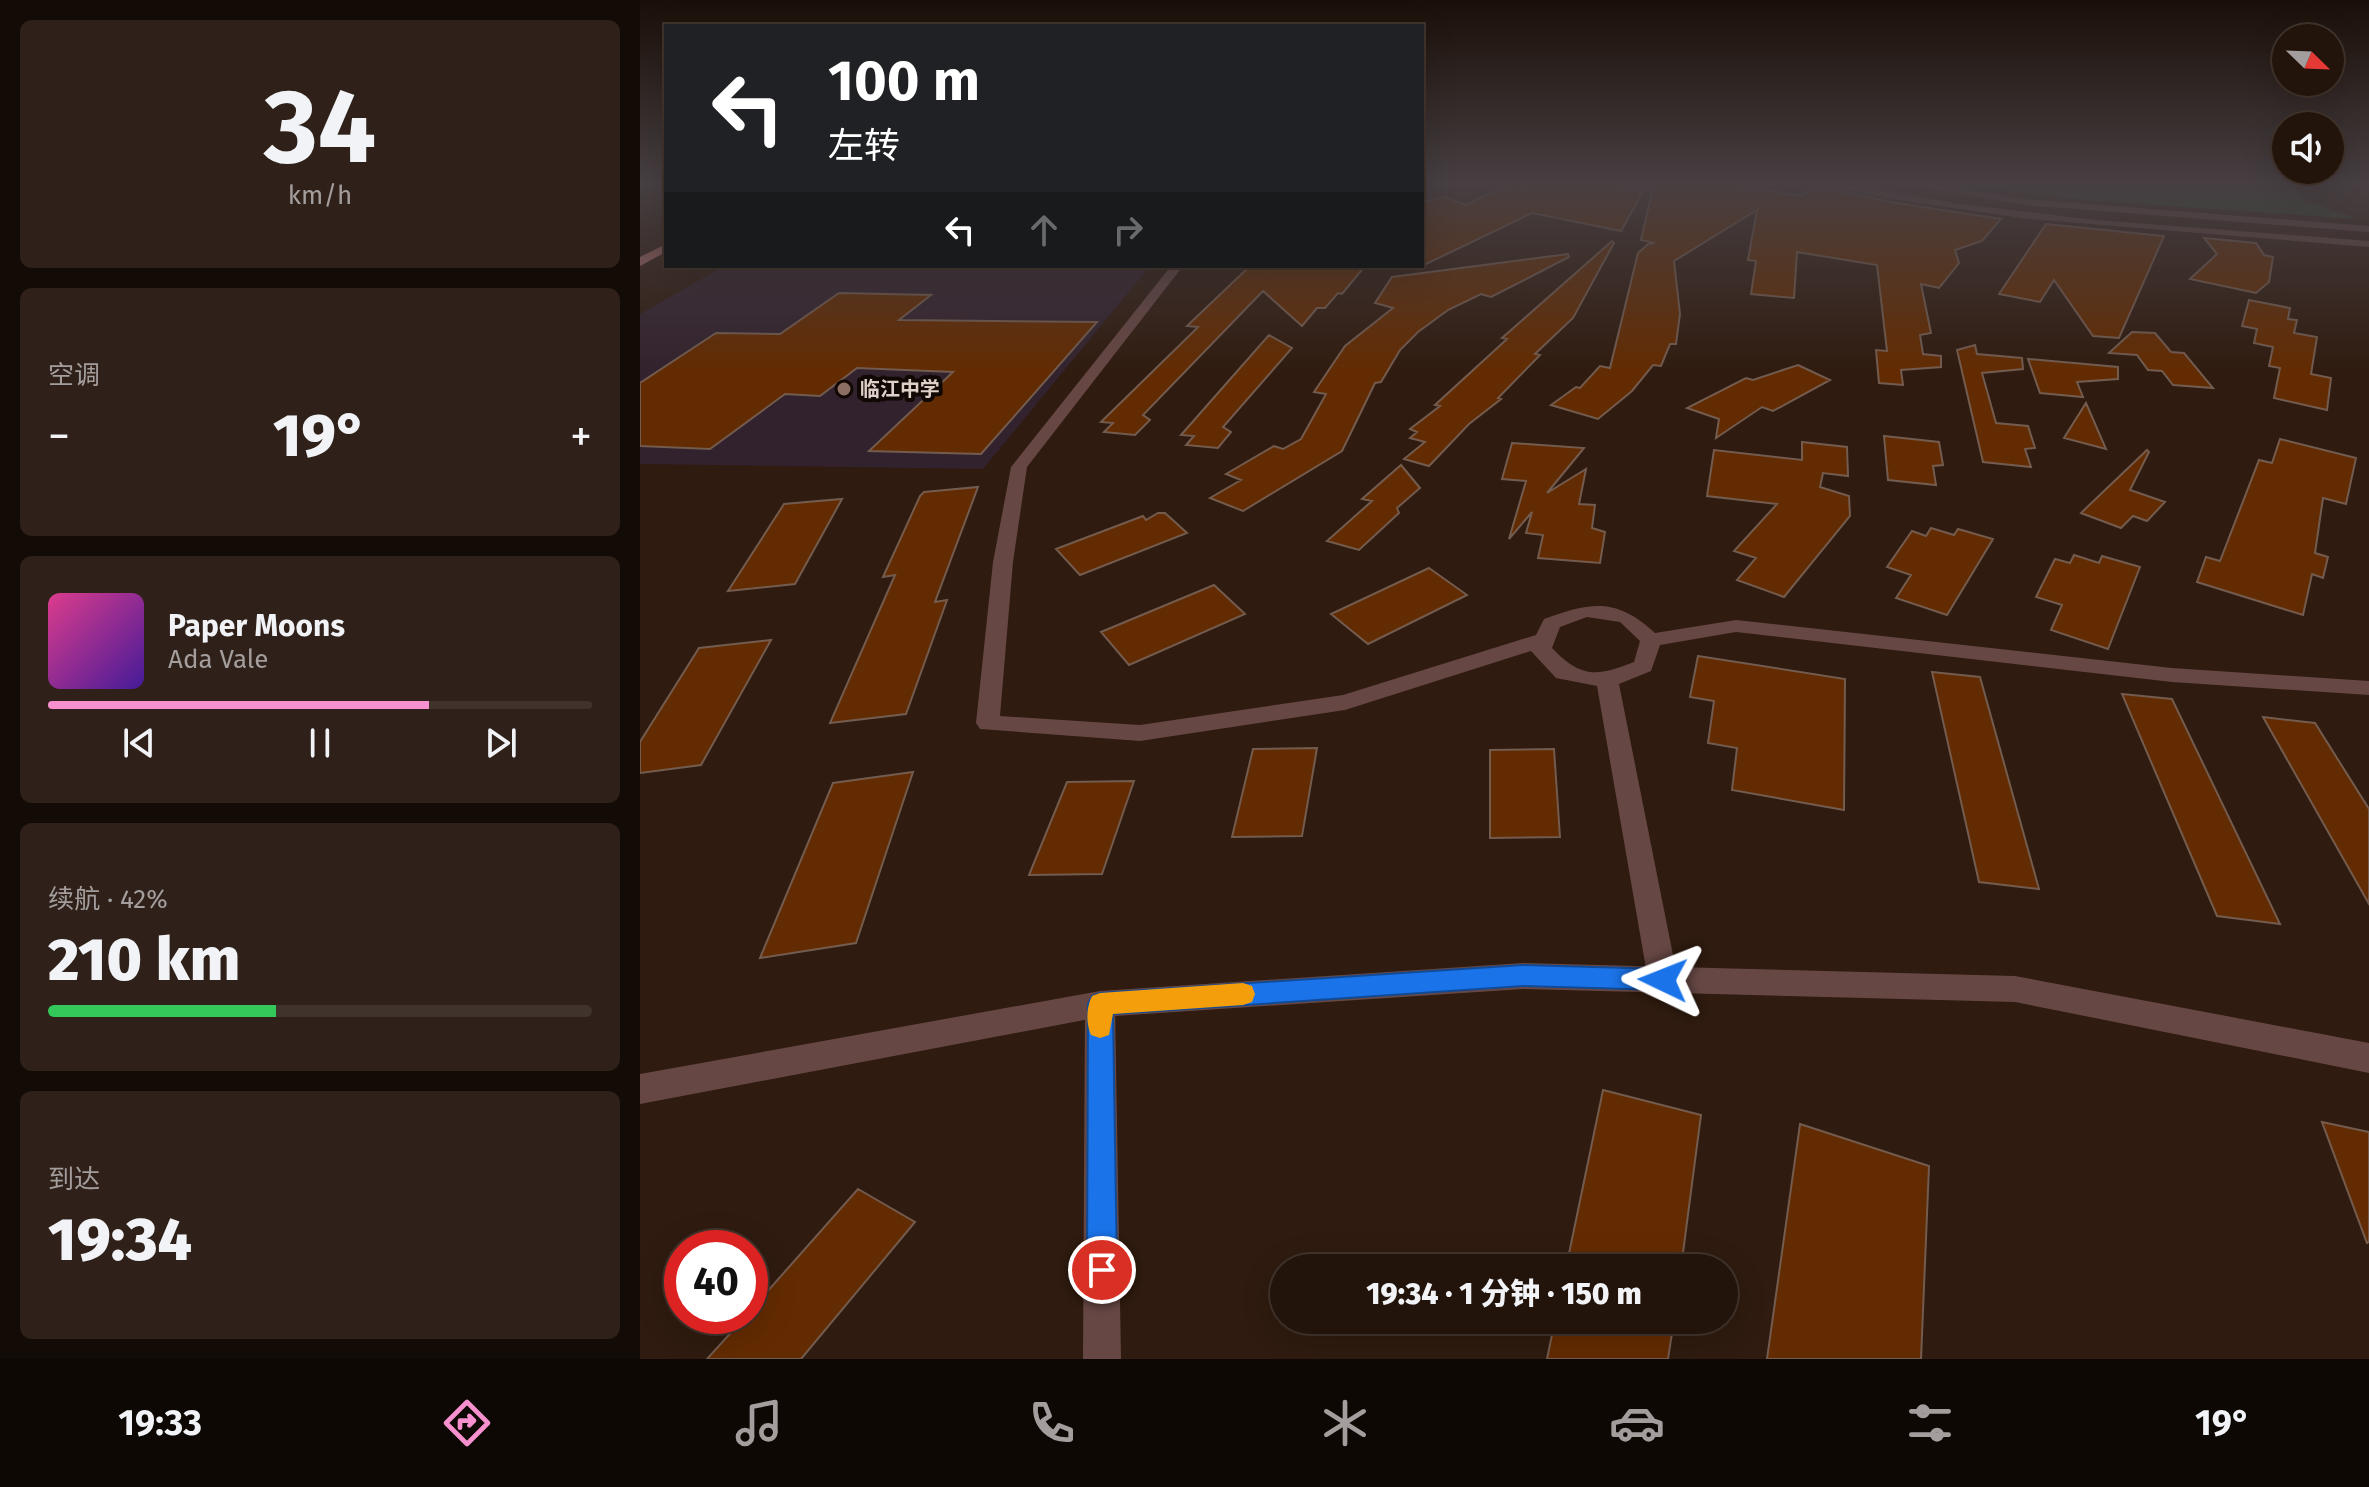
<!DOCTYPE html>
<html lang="zh">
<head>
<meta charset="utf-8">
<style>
  :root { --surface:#23140b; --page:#2f2119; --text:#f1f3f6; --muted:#a39e9d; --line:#40332c; --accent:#f690cf }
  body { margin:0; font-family:"Fira Sans","Noto Sans SC",sans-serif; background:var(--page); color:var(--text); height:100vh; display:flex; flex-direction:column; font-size:30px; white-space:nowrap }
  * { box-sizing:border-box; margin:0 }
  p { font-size:26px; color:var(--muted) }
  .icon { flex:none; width:44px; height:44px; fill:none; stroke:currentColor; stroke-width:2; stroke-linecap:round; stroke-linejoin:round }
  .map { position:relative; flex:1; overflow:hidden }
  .details { display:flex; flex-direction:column; gap:20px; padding:20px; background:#130b06; width:640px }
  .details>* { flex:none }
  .guide { position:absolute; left:24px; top:24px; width:760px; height:244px; border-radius:0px; box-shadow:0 8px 32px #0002,0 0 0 2px var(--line); background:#202124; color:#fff; overflow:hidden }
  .needle { width:52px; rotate:113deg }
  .fabs { position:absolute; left:1632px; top:24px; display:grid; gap:16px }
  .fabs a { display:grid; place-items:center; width:72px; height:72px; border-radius:50%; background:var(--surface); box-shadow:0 8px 32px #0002,0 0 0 2px var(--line); font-size:40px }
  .speed { position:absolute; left:24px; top:1230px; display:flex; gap:16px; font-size:40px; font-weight:700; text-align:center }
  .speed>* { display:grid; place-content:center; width:104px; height:104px; border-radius:50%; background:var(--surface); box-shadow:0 8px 32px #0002,0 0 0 2px var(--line); line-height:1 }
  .speed .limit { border:12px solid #d22; background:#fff; color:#111 }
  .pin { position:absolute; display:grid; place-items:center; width:68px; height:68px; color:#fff; margin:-34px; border:4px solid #fff; border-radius:50%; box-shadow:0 2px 8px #0007 }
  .me { position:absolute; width:88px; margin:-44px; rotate:272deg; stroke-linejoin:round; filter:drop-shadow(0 0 6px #0008) }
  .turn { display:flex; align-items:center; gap:28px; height:168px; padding:0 32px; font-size:36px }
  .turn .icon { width:104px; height:104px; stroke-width:2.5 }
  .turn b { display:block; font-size:56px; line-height:68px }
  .lanes { display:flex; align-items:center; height:76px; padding:0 32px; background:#0003; justify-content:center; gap:40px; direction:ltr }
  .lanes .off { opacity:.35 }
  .big { font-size:60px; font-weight:800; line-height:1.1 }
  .details .card { flex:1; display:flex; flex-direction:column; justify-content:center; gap:12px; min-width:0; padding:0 28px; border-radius:12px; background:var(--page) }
  .details .dial { align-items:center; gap:0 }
  .dial b { font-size:104px; line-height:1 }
  .song { display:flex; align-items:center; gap:24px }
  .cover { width:96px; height:96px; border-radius:12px; background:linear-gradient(135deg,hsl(330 70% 55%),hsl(260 70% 35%)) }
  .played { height:8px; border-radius:4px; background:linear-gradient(90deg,var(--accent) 70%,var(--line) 70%) }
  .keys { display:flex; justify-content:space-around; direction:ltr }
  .heat { display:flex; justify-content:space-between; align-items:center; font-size:44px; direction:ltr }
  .charge { height:12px; border-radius:6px; background:linear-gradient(90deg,#34c759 42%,var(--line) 0) }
  .trip { position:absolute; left:630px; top:1254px; width:468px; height:80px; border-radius:40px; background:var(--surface); box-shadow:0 8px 32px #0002,0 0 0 2px var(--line); font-weight:800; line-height:80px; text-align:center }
  .menu { display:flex; height:128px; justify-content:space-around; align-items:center; background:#0e0804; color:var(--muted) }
  .menu .icon { width:56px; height:56px }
  .menu .selected { color:var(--accent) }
  .menu b { font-size:36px; color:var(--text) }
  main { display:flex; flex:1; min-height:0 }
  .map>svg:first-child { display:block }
  .education { fill:#32222d }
  .green { fill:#24482f }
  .building { fill:#632b01; stroke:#735b4e; stroke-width:2 }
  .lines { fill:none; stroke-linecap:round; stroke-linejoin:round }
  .minor { fill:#664744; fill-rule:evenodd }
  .tertiary { fill:#664744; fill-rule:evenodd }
  .primary { fill:#aa6b66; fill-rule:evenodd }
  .route { fill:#1a73e8; stroke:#114b97; stroke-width:2 }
  .slow { fill:#f59e0b }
  .education-dot { fill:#8d6e63; stroke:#110804; stroke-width:3 }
  .labels { text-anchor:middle; stroke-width:8; stroke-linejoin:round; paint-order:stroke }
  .far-poi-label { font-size:20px; font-weight:bold; fill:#decfc8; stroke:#110804; text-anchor:start }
</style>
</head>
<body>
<main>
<section class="details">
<div class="card dial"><b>34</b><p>km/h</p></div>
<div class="card"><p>空调</p>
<div class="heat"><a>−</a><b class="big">19°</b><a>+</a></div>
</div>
<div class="card">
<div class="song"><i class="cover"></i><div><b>Paper Moons</b><p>Ada Vale</p></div></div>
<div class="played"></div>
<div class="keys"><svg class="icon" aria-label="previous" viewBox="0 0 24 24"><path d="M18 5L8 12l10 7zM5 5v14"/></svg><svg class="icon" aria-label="pause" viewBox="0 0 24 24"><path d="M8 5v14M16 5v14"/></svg><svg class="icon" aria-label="next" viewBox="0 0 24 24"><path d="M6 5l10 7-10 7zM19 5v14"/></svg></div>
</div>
<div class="card"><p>续航 · 42%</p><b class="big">210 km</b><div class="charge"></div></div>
<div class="card"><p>到达</p><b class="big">19:34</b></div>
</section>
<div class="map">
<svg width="1729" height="1359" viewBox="0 0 1729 1359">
  <rect width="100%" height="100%" fill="#2f1b0f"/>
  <path class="education" d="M84,266H510L343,469L0,464V314Z"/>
  <path class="green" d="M1301,183H1652L1667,201L1718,219L1456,201Z"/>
  <path class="building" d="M874,183H981L1002,193L981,231L892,213L782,266V203L804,197L825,205Z
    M1014,183H1109L1103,187L1161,196L1176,186L1251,202L1361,219L1342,241L1315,250L1319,263L1299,288L1281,284L1291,333L1280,335L1283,354L1301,356V367L1261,370L1263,385L1239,383L1236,350L1247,351L1237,265L1157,252L1154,298L1111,294L1116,261L1108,260L1117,210L1034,261L1040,314L1036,344H1030L1021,366L1013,365L992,391L958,419L911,405L936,387L940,388L960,366L970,368L998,253L1008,244L1015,243L1001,240Z
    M1406,224L1524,236L1479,338L1453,336L1414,280L1400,302L1359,294Z
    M1564,238L1616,243L1624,255L1633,257L1629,282L1616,293L1550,279L1577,254Z
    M972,241L974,243L933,318L895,354L900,355L858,398L861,399L829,424L789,466L764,459L785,442L770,438L777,432L770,429L800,406L795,405L867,339L862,338Z
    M928,254L929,257L851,297L841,294L808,310L778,332L760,350L741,382L735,383L702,451L603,511L570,498L601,480L586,474L634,446L643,449L661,439L686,394L674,392L705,346L753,308L735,303L752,277Z
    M610,266H725L702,294L698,293L685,308H677L662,326L623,291L503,415L510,420L495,435L464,432L473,423L461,422L552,333L558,327L547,326Z
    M199,293L291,295L259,320L457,322L341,454L229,451L313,372L217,368L180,396L145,394L70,449L0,446V383L76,333L140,334Z
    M1609,300L1650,308L1648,319L1657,320L1654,333L1677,337L1671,374L1691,378L1687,410L1634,398L1640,368L1629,366L1633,347L1614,343L1617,329L1602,326Z
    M1492,332L1515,333L1531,352L1544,353L1573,388L1533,385L1522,371L1508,370L1497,355L1469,353Z
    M629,335L652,348L583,427L591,432L578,448L546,445L554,436L541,435Z
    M1335,345L1337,354L1382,358L1383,369L1342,373L1356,423L1388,426L1395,448L1385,449L1391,467L1343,462L1317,350Z
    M1388,359L1478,367V379L1437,382L1443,397L1400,393Z
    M1158,365L1190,380L1133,411L1122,407L1076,438L1079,419L1047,408L1106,378L1113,380Z
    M1446,403L1466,449L1424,438Z
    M1244,436L1299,442L1303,465L1293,466L1296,485L1248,480Z
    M1640,439L1716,458L1706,504L1683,498L1675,553L1688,557L1683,578L1672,574L1663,615L1557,582L1566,557L1580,561L1619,460L1632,463Z
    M1162,442L1207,447L1208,476L1183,473L1180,487L1209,496L1210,516L1144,597L1097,580L1116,558L1094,551L1137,504L1067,496L1074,450L1162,460Z
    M872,443L944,448L907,493L946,469L939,504L955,505L952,528L965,532L960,563L898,558L903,535L886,533L892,512L869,539L886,481L862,479Z
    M1507,450L1509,452L1490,490L1525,502L1507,521L1493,516L1481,528L1441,513Z
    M761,465L780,488L757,508L759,513L719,550L687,541L732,501L722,499Z
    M338,487L295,602L307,600L266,714L190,723L255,575L243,577L280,496L284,492Z
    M202,499L155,584L88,591L144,504Z
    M518,513H525L547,533L440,575L416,549L503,516L506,520Z
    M1291,528L1314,535L1318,529L1353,539L1307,615L1256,598L1271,575L1247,567L1272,531L1286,536Z
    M1434,555L1459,563L1462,556L1500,567L1468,649L1411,630L1422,605L1396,597L1415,559L1430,563Z
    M789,568L827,595L728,644L691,614Z
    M574,585L605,614L489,665L461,632Z
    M131,640L61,765L0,773V742L59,648Z
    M1058,656L1205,679L1204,810L1092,790L1097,748L1068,743L1074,701L1050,697Z
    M1292,672L1340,677L1399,889L1339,882Z
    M1482,694L1532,699L1640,924L1577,916Z
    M1623,717L1675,723L1729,809V904Z
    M677,748L662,836L592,837L613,749Z
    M914,749L920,837L850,838V750Z
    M273,772L216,943L120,958L193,783Z
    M494,781L462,874L389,875L427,782Z
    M963,1090L1061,1115L1041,1268H926Z
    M1682,1122L1729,1132V1242L1727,1243Z
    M1160,1124L1289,1166L1281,1359H1127Z
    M218,1189L275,1222L161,1359H67L106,1316H110V1311Z
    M915,1320H1034L1028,1359H907Z"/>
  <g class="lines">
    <path class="minor" d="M984,183H1001L1010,188L1005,191Z
      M1179,183H1202L1320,204L1456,220L1729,241V247L1388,219L1252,199Z
      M531,266H543L387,467L373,562L360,716L500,725L703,695L896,635L904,619C951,602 976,597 1015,633L1096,620L1532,668L1729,681V695L1532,682L1096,632L1020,645L1011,671L979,684L1038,980L1033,989L1023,993L1013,989L1008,980L957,686L916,678L891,651L705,710L500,741L340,729L336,723L353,562L371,467ZM947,617L980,622L1000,641L994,662C956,677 941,678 912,648L920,627Z
      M460,991L471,995L475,1004L481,1359H443L445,1004L449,995Z"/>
    <path class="tertiary" d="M1257,183H1284L1385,199L1729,226V232L1385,205Z
      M883,963L1375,976L1729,1043V1073L1375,1002L883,989L460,1017L0,1104V1074L460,991Z"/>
    <path class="primary" d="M26,244V252L0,266V257Z"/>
  </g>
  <linearGradient id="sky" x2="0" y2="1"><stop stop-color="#1a0f08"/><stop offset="0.49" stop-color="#473f42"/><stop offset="1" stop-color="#473f42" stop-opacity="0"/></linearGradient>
  <rect width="1729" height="374" fill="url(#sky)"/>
  <path class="route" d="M883,965L1023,969L1032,972L1035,980L1032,987L1023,990L883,986L473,1014L477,1270L472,1281L462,1285L451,1281L447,1270L448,1004L452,996L460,993Z"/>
  <path class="slow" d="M603,983L612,986L615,994L612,1002L603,1005L473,1014L469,1035L460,1038L451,1035C446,1023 446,1008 452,996L460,993Z"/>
  <circle class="education-dot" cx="204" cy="389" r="8"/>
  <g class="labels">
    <g class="far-poi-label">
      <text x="220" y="396">临江中学</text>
    </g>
  </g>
</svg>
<div class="fabs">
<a><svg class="needle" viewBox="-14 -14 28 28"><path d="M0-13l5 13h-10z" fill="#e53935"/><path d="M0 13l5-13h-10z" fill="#a39e9d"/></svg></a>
<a><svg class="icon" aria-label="sound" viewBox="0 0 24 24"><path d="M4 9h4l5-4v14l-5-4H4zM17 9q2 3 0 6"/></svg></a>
</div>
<div class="speed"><div class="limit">40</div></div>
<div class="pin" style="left:462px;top:1270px;background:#d93025"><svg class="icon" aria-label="arrive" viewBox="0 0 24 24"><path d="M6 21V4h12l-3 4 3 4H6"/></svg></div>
<svg class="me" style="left:1023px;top:980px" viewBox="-20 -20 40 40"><path d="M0-17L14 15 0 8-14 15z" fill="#1a73e8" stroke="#fff" stroke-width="4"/></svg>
<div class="trip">19:34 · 1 分钟 · 150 m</div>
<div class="guide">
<div class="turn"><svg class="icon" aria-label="left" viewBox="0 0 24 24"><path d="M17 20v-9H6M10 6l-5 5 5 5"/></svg><div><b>100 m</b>左转</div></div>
<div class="lanes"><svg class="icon" aria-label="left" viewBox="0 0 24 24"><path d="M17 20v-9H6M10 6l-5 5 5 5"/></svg><svg class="icon off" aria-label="ahead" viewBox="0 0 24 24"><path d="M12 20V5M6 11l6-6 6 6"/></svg><svg class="icon off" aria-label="right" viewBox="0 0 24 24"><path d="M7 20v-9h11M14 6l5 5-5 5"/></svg></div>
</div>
</div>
</main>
<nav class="menu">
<b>19:33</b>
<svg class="icon selected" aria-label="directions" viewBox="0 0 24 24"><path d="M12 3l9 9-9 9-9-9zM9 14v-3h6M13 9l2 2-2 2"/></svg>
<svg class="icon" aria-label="music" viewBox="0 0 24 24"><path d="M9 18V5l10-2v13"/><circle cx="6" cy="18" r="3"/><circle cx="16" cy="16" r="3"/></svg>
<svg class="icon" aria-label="phone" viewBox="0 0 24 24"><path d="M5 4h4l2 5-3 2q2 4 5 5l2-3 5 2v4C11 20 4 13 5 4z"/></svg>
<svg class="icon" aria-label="climate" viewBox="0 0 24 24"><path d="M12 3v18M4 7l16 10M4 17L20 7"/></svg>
<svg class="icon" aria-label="car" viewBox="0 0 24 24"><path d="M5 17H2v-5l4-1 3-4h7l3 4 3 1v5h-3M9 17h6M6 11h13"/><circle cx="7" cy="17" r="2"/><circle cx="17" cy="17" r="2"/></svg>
<svg class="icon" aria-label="filters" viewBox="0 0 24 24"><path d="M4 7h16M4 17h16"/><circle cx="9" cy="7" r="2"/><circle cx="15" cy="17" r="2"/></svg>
<b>19°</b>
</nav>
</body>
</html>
